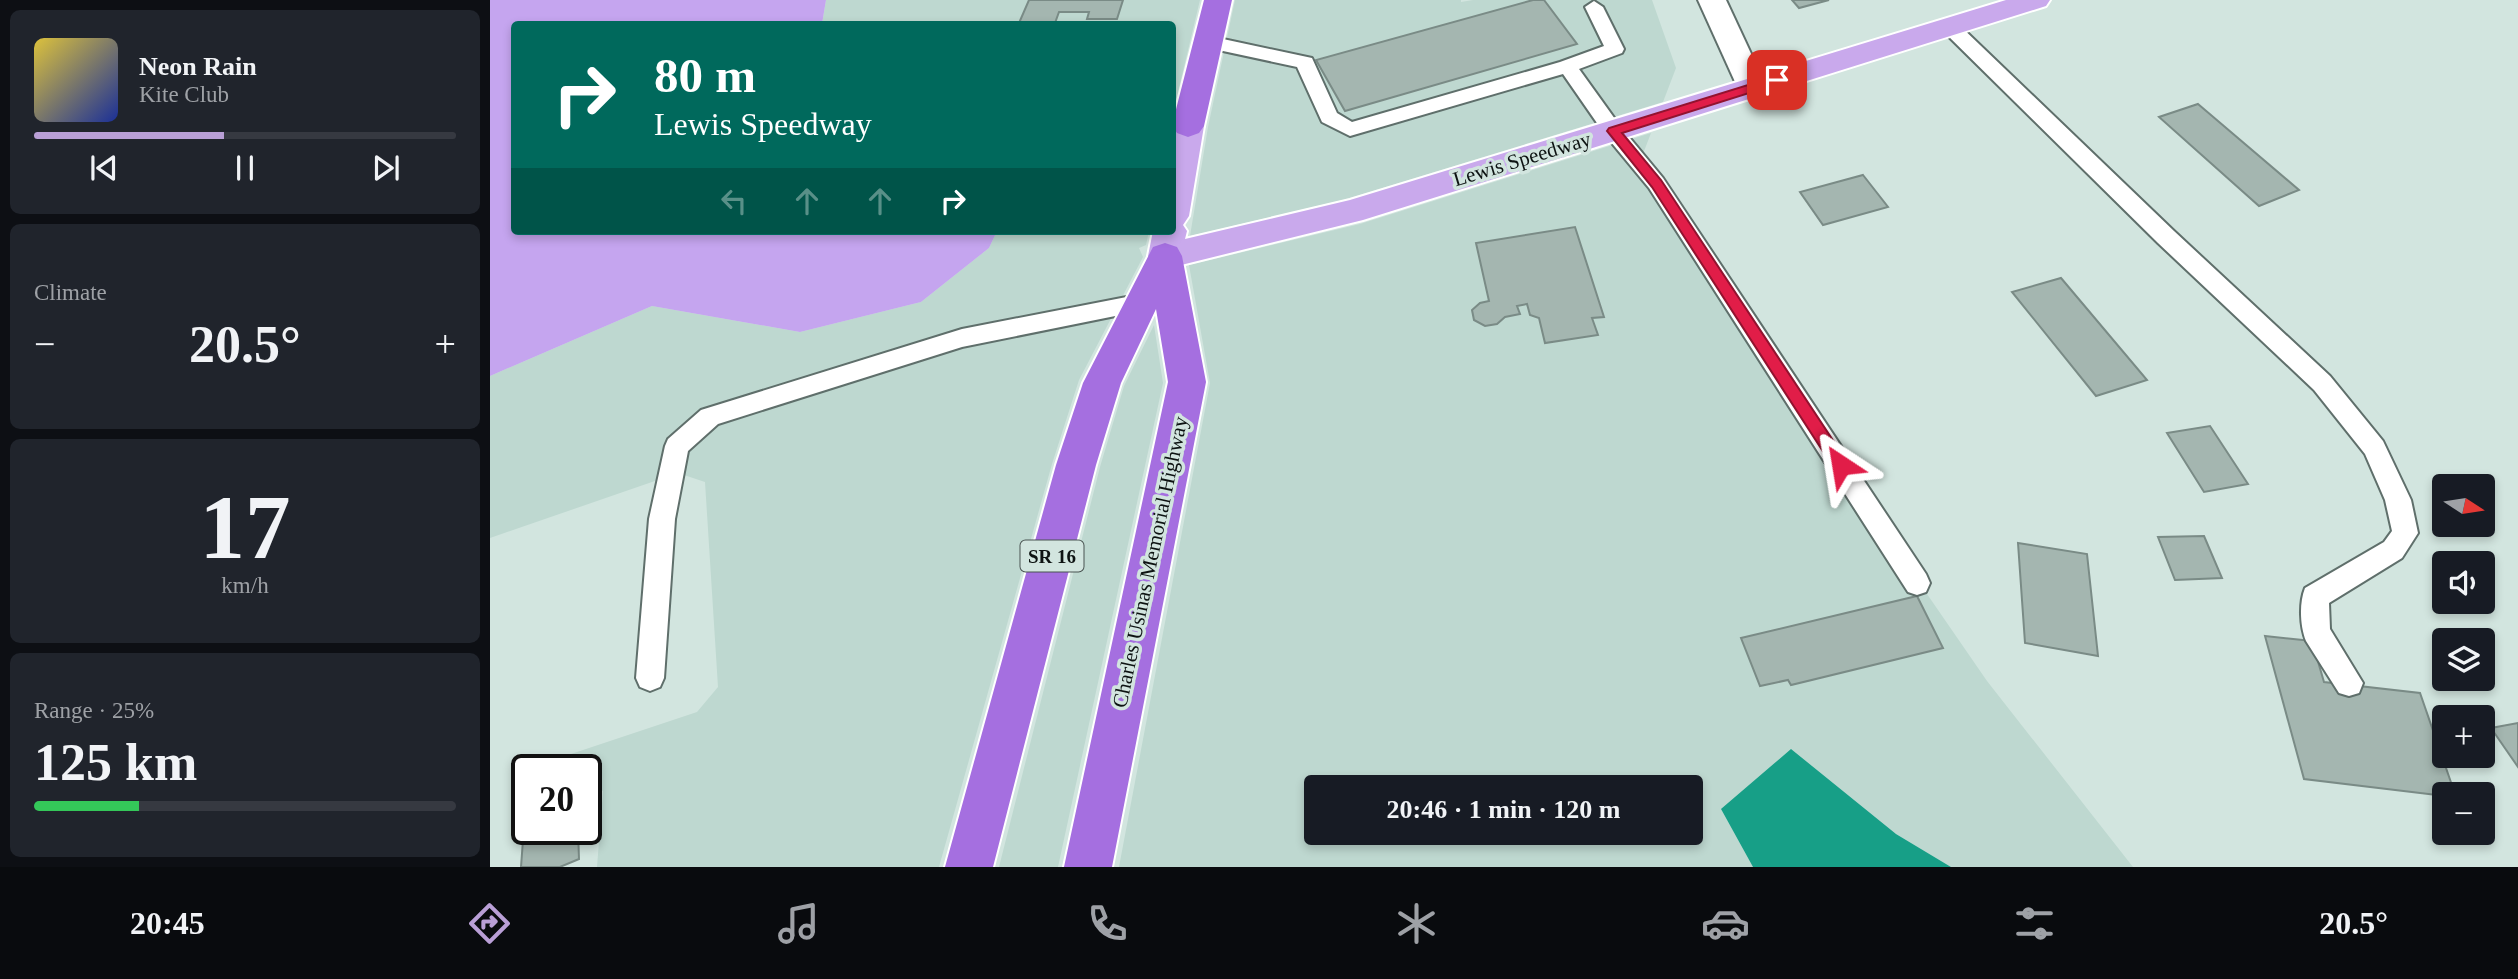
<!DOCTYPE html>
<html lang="en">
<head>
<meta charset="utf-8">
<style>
  :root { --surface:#171b24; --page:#20242c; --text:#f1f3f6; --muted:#9ea1a6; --line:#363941; --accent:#b99fd6 }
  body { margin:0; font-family:Georgia,serif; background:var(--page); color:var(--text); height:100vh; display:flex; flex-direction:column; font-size:26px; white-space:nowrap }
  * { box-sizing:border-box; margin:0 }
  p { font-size:23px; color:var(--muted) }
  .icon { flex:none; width:38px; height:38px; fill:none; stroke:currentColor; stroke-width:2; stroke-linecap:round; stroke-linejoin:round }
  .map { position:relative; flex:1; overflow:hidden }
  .details { display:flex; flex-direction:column; gap:10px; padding:10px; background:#0d0f14; width:490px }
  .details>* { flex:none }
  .banner { position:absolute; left:21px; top:21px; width:665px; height:214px; border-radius:7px; box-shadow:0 4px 10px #0003; background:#00695c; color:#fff; overflow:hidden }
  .needle { width:46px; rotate:102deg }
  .controls { position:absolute; left:1942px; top:474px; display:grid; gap:14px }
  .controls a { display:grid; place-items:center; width:63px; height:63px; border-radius:7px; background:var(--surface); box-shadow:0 4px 10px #0003; font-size:35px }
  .speed { position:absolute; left:21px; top:754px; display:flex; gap:14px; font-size:35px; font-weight:700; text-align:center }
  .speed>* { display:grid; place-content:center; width:91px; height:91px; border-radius:50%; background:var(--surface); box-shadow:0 4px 10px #0003; line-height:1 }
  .speed .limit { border:4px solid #111; border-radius:10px; background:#fff; color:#111 }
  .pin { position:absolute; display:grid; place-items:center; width:60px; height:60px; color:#fff; margin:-30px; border-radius:14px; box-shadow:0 4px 10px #0006 }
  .me { position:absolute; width:77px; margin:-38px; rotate:327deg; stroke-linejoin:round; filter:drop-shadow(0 0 5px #0008) }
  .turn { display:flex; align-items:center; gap:24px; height:147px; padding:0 28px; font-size:32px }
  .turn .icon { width:91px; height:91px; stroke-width:2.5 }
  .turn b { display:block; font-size:49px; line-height:60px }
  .lanes { display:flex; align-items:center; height:66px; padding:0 28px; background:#0003; justify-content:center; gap:35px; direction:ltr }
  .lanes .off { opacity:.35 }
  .big { font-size:52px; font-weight:700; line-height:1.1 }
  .details .tile { flex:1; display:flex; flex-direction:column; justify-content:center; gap:10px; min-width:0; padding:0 24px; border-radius:10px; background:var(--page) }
  .details .dial { align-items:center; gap:0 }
  .dial b { font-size:91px; line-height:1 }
  .song { display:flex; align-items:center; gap:21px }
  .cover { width:84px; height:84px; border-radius:10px; background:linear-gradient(135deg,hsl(50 70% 55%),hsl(230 70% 35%)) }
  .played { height:7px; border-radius:4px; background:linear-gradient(90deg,var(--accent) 45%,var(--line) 45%) }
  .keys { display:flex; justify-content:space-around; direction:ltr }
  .heat { display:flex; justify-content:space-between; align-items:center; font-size:38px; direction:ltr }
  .charge { height:10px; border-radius:5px; background:linear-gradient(90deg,#34c759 25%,var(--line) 0) }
  .trip { position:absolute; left:814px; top:775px; width:399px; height:70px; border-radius:7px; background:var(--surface); box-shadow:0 4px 10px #0003; font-weight:700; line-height:70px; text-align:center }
  .dock { display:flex; height:112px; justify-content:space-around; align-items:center; background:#090b0e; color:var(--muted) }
  .dock .icon { width:49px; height:49px }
  .dock .selected { color:var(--accent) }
  .dock b { font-size:32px; color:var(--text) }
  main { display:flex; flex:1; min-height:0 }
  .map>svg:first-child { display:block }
  .built { fill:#bed8d0; fill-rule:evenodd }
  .green { fill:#c5a5ef }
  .water { fill:#179f87 }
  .building { fill:#a4b6b0; stroke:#7a8b86; stroke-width:2 }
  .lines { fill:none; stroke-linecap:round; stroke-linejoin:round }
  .lane-casing { stroke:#5f6f6b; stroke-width:4 }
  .street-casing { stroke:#5f6f6b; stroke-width:4 }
  .primary-casing { stroke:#fff; stroke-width:4 }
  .highway-casing { stroke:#fff; stroke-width:4 }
  .lane { fill:#fff; fill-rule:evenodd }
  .street { fill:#fff; fill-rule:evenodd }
  .primary { fill:#c9a9ec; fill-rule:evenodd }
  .highway { fill:#a56fe0; fill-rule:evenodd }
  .route { fill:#e11d48; stroke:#92132f; stroke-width:2 }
  .labels { text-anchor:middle; stroke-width:7; stroke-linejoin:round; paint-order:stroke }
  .shield { fill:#d2e5df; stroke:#485250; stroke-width:2 }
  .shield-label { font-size:19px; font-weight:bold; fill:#0d1312 }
  .street-label { font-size:21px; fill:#0d1312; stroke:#d2e5df }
</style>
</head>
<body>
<main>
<section class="details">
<div class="tile">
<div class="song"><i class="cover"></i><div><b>Neon Rain</b><p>Kite Club</p></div></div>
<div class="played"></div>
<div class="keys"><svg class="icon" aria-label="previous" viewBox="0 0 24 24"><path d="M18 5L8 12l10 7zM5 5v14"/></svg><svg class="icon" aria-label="pause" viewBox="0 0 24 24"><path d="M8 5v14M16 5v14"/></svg><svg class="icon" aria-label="next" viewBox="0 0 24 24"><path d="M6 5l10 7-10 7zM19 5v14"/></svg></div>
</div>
<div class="tile"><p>Climate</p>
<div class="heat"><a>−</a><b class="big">20.5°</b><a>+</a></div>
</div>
<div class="tile dial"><b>17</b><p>km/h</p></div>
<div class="tile"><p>Range · 25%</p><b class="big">125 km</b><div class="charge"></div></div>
</section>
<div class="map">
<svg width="2028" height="867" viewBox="0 0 2028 867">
  <rect width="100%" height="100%" fill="#d2e5df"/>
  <path class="built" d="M336,0H710L683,113L682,24H332Z
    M745,0H971V2L983,0H1162L1186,68L1173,102L853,200L700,236L718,127Z
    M1161,133L1146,172L1497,681L1643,867H1461L1406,834L1231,809L1263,867H629L720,383L699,265L870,224ZM826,788H1200V833H826Z
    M507,231H659L656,245L649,248L653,257L589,380L562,464L449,867H107L113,791L96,782V770H56L57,762L207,712L228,687L215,482L188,473L0,538V376L162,306L310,332L431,302L499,248Z
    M664,325L673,383L568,867H509L610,467L634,386Z"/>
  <path class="green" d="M0,0H336L332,24H24V231H507L499,248L431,302L310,332L162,306L0,376Z"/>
  <path class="water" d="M1301,749L1406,834L1461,867H1263L1231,809Z"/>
  <path class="building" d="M539,0H633L627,19H597L599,12H569L565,23H529Z
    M1043,0H1054L1087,44L855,111L826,60Z
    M1302,0H1339L1309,8Z
    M1708,104L1809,190L1769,206L1669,117Z
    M1373,175L1398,207L1333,225L1310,192Z
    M1085,227L1114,317L1102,318L1108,335L1055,343L1049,318L1040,315L1037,304L1027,306L1030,314L1015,317L1007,324L995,326L984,320L982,310L990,303L999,301L986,243Z
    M1571,278L1657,380L1606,396L1522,292Z
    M1720,426L1758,484L1714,492L1677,433Z
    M1714,536L1732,578L1685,580L1668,537Z
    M1528,543L1597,554L1608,656L1535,643Z
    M1427,596L1453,648L1301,685L1298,680L1270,686L1251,638Z
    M1775,636L1822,641L1834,682L1930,693L1965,794L1955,796L1814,779Z
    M2028,723V767L2001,728Z
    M35,813L37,830H88L89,859L70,867H31Z"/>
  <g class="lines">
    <defs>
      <path id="lane" d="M1104,1L1113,7L1134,49L1132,53L1089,69L1130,126L1173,178L1436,574L1440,583L1436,592L1427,595L1418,592L1159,188L1116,136L1073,74L860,136L832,122L807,67L719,48L710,42L719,36L822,58L847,113L862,122L1070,62L1114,46L1095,7Z
        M1459,20L1466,22L1684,231L1840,376L1893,441L1921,500L1928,533L1912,558L1839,603L1840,629L1873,683L1869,693L1859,696L1849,693L1816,641C1810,626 1809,603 1815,588L1894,542L1902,531L1895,500L1875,454L1824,390L1668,243L1452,30L1450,26L1452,22Z
        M652,294L660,297L663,303L660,309L472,347L228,424L198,451L185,519L174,678L170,687L160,691L150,687L146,678L159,519L175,446L178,439L211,410L472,329Z"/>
      <path id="street" d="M1208,0H1236L1277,88L1273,95L1262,98L1251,95Z"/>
      <path id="primary" d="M1516,0H1560L1556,6L873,220L675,269L663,265L658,256L663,231H682V126L687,119L698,115L709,119L714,126L699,216L693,225L697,231L695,239L860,200Z"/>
      <path id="highway" d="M714,0H742L714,126L709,133L698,137L687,133L682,125Z
        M675,243L687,247L692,256L716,382L622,867H574L678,382L666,309L631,383L606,465L503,867H455L566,465L593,383L663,247Z"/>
    </defs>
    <use href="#lane" class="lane-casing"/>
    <use href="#street" class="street-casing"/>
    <use href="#primary" class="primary-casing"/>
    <use href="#highway" class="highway-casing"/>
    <use href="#lane" class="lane"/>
    <use href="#street" class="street"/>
    <use href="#primary" class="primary"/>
    <use href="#highway" class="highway"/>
  </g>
  <path class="route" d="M1287,76L1291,77V83L1132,133L1171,180L1356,460L1359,465L1356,470H1345L1162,187L1117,131L1119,128Z"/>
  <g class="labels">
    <rect class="shield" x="530.5" y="540.5" width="63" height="31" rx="5"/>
    <g class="shield-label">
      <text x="562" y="563">SR 16</text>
    </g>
    <g class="street-label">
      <text transform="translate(1032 159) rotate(-17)" y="7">Lewis Speedway</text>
      <text transform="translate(660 562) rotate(-78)" y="7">Charles Usinas Memorial Highway</text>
    </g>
  </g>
</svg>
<div class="controls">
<a><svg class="needle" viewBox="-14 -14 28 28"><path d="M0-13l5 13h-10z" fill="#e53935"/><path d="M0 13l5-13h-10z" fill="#9ea1a6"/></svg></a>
<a><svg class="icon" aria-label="sound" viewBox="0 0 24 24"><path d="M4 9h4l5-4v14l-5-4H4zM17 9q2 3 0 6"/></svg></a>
<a><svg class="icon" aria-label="layers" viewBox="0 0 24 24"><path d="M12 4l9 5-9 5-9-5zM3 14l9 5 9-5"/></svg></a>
<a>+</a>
<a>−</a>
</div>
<div class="speed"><div class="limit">20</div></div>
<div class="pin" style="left:1287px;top:80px;background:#d93025"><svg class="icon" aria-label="arrive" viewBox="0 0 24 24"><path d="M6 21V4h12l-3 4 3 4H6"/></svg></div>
<svg class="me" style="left:1351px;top:465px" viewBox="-20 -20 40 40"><path d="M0-17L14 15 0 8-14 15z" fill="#e11d48" stroke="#fff" stroke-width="4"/></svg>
<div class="trip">20:46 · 1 min · 120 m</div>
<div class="banner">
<div class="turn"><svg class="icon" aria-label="right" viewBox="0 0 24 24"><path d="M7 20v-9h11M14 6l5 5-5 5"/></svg><div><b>80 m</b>Lewis Speedway</div></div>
<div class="lanes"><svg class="icon off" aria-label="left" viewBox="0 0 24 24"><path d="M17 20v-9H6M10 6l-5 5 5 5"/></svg><svg class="icon off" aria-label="ahead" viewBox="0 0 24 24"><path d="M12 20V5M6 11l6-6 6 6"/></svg><svg class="icon off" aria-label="ahead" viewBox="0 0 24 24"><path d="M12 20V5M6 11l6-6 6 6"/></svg><svg class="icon" aria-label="right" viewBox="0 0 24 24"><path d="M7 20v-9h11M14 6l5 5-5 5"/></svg></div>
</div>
</div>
</main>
<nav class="dock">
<b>20:45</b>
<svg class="icon selected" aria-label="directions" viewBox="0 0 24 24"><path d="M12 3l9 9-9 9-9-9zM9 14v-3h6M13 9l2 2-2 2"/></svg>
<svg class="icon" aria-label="music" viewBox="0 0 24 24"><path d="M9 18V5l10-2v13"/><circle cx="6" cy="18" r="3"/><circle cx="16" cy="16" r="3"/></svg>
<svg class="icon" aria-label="phone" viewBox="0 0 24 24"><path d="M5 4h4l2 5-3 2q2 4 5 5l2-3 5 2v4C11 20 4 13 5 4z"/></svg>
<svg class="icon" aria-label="climate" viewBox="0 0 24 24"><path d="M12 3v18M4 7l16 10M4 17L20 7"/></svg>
<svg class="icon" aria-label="car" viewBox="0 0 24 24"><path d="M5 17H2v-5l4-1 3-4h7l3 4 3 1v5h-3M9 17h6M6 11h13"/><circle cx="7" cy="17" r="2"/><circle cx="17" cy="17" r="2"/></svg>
<svg class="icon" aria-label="filters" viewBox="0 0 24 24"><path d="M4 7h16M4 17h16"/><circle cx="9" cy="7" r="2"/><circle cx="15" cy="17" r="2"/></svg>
<b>20.5°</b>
</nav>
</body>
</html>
